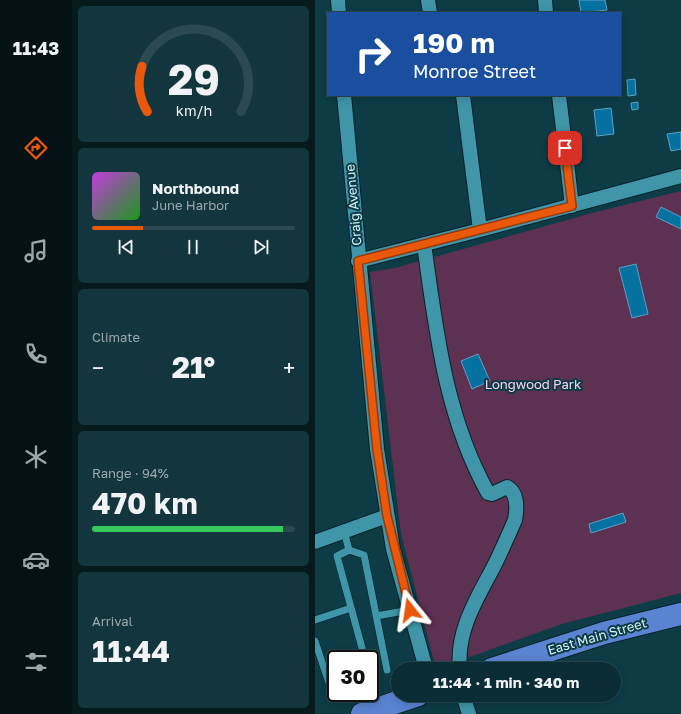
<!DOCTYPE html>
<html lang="en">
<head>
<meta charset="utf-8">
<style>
  :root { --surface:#0a2d35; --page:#13353d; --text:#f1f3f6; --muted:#99a8ad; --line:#2a4950; --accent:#ea580c }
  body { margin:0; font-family:"Golos Text",sans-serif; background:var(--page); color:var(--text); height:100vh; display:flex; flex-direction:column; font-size:15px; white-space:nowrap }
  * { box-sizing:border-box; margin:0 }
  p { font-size:13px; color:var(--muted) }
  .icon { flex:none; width:22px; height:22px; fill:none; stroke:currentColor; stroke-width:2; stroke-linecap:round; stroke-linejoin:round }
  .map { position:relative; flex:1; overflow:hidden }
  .panel { display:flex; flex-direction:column; gap:6px; padding:6px; background:#06191d; width:243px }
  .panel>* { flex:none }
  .guide { position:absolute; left:12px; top:12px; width:294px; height:84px; border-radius:0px; box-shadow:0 2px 10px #0003,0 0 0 1px var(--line); background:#1a4fa0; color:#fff; overflow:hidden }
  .speed { position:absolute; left:12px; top:650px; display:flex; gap:8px; font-size:20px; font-weight:700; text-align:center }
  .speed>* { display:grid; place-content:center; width:52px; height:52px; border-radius:50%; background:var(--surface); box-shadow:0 2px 10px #0003,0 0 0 1px var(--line); line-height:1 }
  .speed .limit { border:2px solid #111; border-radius:6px; background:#fff; color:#111 }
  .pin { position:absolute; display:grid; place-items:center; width:34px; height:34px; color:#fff; margin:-17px; border-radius:8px; box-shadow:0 2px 6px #0006 }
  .me { position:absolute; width:44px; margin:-22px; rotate:345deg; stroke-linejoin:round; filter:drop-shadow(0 0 3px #0008) }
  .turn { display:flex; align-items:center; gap:14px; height:84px; padding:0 20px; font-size:18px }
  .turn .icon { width:52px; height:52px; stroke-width:2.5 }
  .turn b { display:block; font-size:28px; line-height:34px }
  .big { font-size:30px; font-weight:700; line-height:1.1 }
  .panel .tile { flex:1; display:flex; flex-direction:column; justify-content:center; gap:6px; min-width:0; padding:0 14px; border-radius:6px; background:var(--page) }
  .panel .dial { align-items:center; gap:0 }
  .dial svg { height:104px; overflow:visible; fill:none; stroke:var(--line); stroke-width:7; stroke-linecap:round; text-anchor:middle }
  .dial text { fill:var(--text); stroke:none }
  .song { display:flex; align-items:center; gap:12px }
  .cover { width:48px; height:48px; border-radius:6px; background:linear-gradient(135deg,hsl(290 70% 55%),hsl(120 70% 35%)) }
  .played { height:4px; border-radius:2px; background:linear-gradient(90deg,var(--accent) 25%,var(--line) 25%) }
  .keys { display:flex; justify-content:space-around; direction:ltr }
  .heat { display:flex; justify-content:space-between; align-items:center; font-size:22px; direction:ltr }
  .charge { height:6px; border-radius:3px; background:linear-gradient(90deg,#34c759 94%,var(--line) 0) }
  .trip { position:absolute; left:76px; top:662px; width:230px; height:40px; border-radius:20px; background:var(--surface); box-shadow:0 2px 10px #0003,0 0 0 1px var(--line); font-weight:700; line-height:40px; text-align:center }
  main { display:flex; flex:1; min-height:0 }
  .menu { display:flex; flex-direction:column; width:72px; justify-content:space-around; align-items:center; background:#041215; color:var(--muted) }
  .menu .icon { width:28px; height:28px }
  .menu .selected { color:var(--accent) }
  .menu b { font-size:18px; color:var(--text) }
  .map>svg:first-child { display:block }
  .green { fill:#5c3152 }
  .building { fill:#0571a0; stroke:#609fc5 }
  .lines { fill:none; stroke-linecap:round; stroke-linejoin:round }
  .lane-casing { stroke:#062128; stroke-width:8 }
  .street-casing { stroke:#062128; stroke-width:16 }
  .primary-casing { stroke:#062128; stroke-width:24 }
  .lane { stroke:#4095a9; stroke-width:7 }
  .street { stroke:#4095a9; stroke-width:14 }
  .primary { stroke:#5a83d1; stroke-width:22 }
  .route-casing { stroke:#983908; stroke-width:10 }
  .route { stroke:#ea580c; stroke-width:7 }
  .labels { text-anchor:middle; stroke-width:4; stroke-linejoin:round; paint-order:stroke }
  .street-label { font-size:13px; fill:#d5f5fd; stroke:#0d3c47 }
  .park-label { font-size:13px; fill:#fad3ef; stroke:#0d3c47 }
</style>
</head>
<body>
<main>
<nav class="menu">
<b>11:43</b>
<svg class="icon selected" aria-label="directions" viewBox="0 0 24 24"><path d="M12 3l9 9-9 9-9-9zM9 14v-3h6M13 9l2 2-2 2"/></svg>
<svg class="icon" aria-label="music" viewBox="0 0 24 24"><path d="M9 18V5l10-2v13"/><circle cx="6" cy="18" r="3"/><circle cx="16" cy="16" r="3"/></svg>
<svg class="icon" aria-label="phone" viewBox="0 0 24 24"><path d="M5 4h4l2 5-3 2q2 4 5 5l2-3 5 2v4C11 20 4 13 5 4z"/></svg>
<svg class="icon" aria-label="climate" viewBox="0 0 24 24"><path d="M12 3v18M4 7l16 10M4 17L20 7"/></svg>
<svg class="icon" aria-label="car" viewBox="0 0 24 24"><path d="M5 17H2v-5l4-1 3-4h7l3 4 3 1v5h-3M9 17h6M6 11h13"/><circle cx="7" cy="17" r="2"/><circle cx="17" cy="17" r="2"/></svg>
<svg class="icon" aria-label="filters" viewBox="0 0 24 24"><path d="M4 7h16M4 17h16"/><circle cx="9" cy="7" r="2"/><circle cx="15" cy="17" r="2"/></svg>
</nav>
<section class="panel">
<div class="tile dial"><svg viewBox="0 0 100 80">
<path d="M14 69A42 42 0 1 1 86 69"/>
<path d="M14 69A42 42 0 0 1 10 34" stroke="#ea580c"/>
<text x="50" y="56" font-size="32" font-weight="700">29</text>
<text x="50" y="72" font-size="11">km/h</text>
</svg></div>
<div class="tile">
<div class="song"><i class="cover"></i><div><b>Northbound</b><p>June Harbor</p></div></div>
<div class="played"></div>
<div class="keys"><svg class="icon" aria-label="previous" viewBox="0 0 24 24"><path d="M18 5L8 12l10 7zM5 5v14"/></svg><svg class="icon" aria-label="pause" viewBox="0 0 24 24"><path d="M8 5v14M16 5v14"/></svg><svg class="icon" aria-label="next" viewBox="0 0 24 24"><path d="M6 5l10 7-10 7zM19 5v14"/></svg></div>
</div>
<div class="tile"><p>Climate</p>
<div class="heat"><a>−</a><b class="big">21°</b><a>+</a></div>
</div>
<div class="tile"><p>Range · 94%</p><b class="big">470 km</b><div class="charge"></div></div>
<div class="tile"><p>Arrival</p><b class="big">11:44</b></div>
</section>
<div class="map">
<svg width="366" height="714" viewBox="0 0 366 714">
  <rect width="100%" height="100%" fill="#0d3c47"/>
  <path class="green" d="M366,191V593L247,624L121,669L86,534L55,272L80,268L277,213Z"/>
  <path class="building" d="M264,0H290L292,10L266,13Z
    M320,79L321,95L313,96L312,80Z
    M323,102V109L317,110L316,103Z
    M296,108L299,134L282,136L279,110Z
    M366,132V149L356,151L352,134Z
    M346,207L366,217V229L341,217Z
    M321,264L333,314L317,318L304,268Z
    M163,354L175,381L157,389L146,361Z
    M308,513L311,522L276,533L274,524Z"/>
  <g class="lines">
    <defs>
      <path id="lane" d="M29,531L34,550
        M61,616L95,610
        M0,620L36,608
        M0,641L15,686
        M50,659L22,556L34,550L49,555L72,670"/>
      <path id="street" d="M23,0L24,13
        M113,0L115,13
        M230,0L231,13
        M29,95L62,449L78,549L111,669
        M148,95L165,230
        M244,95L257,206
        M109,244C121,330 130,416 173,493L177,494L192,487C203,493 202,509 200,520C193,536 186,552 178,568C161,600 141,632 145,669
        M43,261L165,230L366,176
        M0,542L72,516
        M148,695L154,714"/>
      <path id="primary" d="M177,669L289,633L366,614
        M47,714L103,695"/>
    </defs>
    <use href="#lane" class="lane-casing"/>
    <use href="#street" class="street-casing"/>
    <use href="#primary" class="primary-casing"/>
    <use href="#lane" class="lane"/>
    <use href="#street" class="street"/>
    <use href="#primary" class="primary"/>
  </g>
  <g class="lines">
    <defs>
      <path id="route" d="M95,610L72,516L62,449L43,261L257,206L250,148"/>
    </defs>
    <use href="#route" class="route-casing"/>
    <use href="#route" class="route"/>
  </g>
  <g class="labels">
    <g class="street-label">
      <text transform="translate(38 205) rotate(-95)" y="5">Craig Avenue</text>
      <text transform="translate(282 636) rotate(-16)" y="5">East Main Street</text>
    </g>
    <g class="park-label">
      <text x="218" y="389">Longwood Park</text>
    </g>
  </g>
</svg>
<div class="speed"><div class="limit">30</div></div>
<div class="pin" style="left:250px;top:148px;background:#d93025"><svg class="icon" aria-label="arrive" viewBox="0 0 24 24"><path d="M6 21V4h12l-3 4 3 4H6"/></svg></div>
<svg class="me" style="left:95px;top:610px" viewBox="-20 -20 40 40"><path d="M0-17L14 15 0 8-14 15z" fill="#ea580c" stroke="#fff" stroke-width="4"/></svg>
<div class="trip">11:44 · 1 min · 340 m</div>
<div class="guide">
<div class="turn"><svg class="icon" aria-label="right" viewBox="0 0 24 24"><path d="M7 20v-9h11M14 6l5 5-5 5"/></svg><div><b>190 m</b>Monroe Street</div></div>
</div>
</div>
</main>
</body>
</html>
